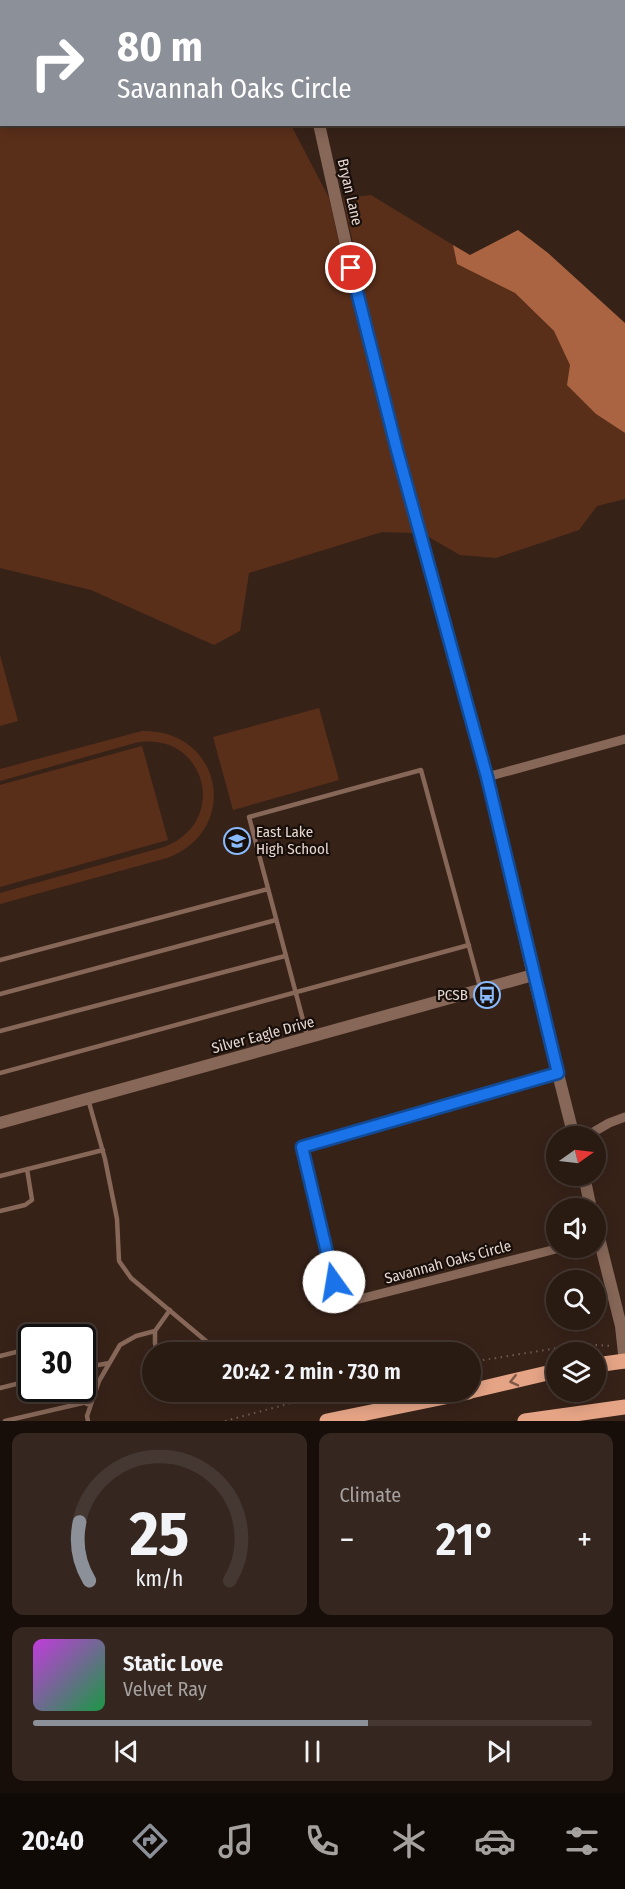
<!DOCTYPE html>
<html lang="en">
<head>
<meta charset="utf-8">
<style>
  :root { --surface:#291a12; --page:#352720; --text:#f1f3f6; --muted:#a5a19f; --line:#453832; --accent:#8c9099 }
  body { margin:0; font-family:"Fira Sans Condensed",sans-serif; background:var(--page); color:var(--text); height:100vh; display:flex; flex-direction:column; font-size:22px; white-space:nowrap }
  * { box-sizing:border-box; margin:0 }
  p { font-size:20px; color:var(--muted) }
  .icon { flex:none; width:33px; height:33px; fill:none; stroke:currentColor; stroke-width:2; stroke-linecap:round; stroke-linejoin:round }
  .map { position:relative; height:1421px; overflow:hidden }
  .drawer { display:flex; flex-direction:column; gap:12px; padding:12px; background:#170e0a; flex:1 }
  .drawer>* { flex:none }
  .top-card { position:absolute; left:0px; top:0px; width:626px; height:126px; box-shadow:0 3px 15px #0003,0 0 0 2px var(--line); background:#8c9099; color:#fff; overflow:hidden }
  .needle { width:39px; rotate:76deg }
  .controls { position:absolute; left:546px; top:1126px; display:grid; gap:12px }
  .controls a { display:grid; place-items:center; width:60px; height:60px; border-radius:50%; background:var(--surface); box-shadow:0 3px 15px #0003,0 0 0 2px var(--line); font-size:30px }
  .speed { position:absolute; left:18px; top:1324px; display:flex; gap:12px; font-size:30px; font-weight:700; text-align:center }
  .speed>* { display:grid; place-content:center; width:78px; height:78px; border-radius:50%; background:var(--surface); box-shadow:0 3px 15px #0003,0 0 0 2px var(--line); line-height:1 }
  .speed .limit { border:3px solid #111; border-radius:9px; background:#fff; color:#111 }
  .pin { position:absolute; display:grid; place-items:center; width:51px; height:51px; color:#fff; margin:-26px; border:3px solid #fff; border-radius:50%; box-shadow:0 2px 6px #0007 }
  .me { position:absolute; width:66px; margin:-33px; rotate:347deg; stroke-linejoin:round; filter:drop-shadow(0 0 4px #0008) }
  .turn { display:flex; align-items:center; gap:21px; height:126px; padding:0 18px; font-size:27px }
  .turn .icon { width:78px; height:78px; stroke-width:2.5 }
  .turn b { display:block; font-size:42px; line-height:51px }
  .big { font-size:45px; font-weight:600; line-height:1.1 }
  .drawer .card { flex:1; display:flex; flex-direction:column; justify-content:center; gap:9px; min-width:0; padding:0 21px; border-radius:12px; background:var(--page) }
  .drawer .dial { align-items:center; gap:0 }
  .dial svg { height:156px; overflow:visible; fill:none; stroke:var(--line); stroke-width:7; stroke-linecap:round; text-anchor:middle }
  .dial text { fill:var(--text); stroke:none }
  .song { display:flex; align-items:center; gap:18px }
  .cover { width:72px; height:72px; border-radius:9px; background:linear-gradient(135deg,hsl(290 70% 55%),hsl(140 70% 35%)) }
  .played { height:6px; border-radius:3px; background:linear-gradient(90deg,var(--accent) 60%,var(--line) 60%) }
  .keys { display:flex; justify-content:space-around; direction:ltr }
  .heat { display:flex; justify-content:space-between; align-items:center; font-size:33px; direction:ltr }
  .drawer .tiles { flex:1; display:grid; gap:12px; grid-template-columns:1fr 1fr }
  .card:last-child { grid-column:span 2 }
  .trip { position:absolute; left:142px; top:1342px; width:339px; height:60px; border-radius:30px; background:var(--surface); box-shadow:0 3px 15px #0003,0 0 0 2px var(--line); font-weight:600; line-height:60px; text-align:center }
  .dock { display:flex; height:96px; justify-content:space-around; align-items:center; background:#100a07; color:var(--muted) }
  .dock .icon { width:42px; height:42px }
  .dock .on { color:var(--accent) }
  .dock b { font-size:27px; color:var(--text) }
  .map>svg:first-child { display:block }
  .green { fill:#5a2f1a }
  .water { fill:#ab6442 }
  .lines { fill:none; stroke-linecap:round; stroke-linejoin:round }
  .path { stroke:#6e5b52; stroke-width:2; stroke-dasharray:1.5 4.5; stroke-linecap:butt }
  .service { stroke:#866758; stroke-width:4.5 }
  .minor { stroke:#866758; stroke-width:9 }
  .tertiary { stroke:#866758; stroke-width:12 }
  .primary { stroke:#e5a486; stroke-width:15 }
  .oneway { stroke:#7e5948 }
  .route-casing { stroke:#114b97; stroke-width:15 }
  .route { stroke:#1a73e8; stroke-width:10 }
  .labels { text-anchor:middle; stroke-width:4.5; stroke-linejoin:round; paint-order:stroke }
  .street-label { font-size:15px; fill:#e6d7d0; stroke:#180e0a }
  .poi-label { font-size:15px; fill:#e6d7d0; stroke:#180e0a; text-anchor:start }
</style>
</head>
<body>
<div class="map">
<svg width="625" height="1421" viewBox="0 0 625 1421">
  <rect width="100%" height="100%" fill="#372218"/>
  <path class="green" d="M0,0H236L237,1L2,2V124L291,125L329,198L354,310L413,533L382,532L249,573L240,631L214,645L91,590L0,568Z
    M371,195L453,245L457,264L515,293L554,331L596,414L625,433V499L597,506L579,530L496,558L460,555L427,536L367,307L343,198Z
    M0,655L18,721L0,726Z
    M319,708L339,780L233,810L213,737Z
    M142,731C222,729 242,830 167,858L0,904V893L164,847C231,822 205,729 135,743L0,781V769Z
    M142,746L168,840L0,887V785Z"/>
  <path class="water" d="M518,230L548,253L625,323V433L596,414L567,385L570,365L554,331L515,293L457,264L453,245L470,255Z"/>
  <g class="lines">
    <path class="path" d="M471,1362L582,1344L611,1346
      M225,1421L332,1392"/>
    <path class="service" d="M0,960L268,889
      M0,994L276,920
      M0,1031L285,956
      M307,1035L249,817L421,770L480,987
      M0,1073L469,945
      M88,1099L105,1159L117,1219L119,1261L131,1278L206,1341L213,1353
      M0,1176L103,1150
      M0,1211L25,1205L32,1200L27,1169
      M155,1331V1343L157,1353
      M0,1356L32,1348
      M82,1368L109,1363
      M82,1387L87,1404
      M0,1388L32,1380
      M5,1421L87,1402
      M88,1421L87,1416L99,1381L120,1345L136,1336L155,1331L170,1310"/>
    <path class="minor" d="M533,2L539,0
      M487,777L625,739
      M558,1073L302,1147L340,1304L560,1248
      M585,1137L609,1123L625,1117"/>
    <path class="tertiary" d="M291,0V2
      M319,124L360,308L397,450L487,777L533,975L574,1137
      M0,1123L533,975
      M584,1176L591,1209
      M596,1226L621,1326L625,1363"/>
    <path class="primary" d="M596,1365L625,1361
      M471,1391L556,1371
      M327,1421L469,1392
      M525,1421L625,1407"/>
  </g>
  <defs><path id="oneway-chevron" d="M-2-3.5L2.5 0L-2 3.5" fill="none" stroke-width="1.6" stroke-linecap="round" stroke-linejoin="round" transform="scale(1.5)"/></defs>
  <use class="oneway" href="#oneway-chevron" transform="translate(514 1381) rotate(167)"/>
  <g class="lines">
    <defs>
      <path id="route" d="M334,1282L302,1147L558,1073L487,777L397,450L351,268"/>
    </defs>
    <use href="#route" class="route-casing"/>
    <use href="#route" class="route"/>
  </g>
  <defs>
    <symbol id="school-ring" viewBox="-11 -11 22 22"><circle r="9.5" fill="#180e0a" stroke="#89bafc" stroke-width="1.5"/><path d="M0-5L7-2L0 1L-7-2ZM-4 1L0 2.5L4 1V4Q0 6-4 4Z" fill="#89bafc"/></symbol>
    <symbol id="bus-ring" viewBox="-11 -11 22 22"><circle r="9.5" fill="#180e0a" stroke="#89bafc" stroke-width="1.5"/><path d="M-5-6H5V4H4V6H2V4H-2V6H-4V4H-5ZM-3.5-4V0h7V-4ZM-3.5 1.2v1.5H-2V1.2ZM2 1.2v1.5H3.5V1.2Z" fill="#89bafc"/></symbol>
  </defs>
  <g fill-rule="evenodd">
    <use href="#school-ring" x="222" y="826" width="30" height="30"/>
    <use href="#bus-ring" x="472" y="980" width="30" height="30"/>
  </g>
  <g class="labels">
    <g class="street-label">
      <text transform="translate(350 192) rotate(77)" y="5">Bryan Lane</text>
      <text transform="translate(263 1035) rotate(-15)" y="5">Silver Eagle Drive</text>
      <text transform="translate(448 1262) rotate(-15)" y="5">Savannah Oaks Circle</text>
    </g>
    <g class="poi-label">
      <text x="256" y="837">East Lake<tspan x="256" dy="17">High School</tspan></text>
      <text x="468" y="1000" text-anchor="end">PCSB</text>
    </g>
  </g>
</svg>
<div class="controls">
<a><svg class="needle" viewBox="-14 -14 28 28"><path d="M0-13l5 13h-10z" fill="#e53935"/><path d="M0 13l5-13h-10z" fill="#a5a19f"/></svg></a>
<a><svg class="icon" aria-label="sound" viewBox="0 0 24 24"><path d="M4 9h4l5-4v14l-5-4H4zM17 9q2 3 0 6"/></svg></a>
<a><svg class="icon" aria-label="search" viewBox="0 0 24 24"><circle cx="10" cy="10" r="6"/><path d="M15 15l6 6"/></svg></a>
<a><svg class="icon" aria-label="layers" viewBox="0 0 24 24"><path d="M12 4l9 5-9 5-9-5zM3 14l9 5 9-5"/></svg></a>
</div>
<div class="speed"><div class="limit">30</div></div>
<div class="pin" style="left:351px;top:268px;background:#d93025"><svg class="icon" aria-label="arrive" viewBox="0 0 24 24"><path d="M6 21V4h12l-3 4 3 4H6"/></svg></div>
<svg class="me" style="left:334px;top:1282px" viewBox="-20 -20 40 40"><circle r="19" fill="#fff"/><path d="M0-13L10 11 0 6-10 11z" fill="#1a73e8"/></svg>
<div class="trip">20:42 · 2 min · 730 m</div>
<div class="top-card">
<div class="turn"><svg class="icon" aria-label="right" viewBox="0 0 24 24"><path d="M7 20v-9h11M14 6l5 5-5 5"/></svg><div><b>80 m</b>Savannah Oaks Circle</div></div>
</div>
</div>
<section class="drawer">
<div class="tiles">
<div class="card dial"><svg viewBox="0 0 100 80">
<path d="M14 69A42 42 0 1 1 86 69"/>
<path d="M14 69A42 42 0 0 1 9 39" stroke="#8c9099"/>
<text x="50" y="56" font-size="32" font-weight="700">25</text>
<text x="50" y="72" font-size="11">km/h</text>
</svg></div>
<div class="card"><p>Climate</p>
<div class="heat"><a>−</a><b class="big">21°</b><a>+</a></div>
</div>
<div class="card">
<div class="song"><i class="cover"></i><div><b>Static Love</b><p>Velvet Ray</p></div></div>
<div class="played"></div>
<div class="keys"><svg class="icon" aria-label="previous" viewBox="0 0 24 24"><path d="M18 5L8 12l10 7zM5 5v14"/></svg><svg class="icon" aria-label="pause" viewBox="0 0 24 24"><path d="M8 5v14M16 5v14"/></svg><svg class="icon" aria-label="next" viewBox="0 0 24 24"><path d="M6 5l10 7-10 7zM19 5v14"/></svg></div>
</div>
</div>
</section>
<nav class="dock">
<b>20:40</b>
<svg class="icon on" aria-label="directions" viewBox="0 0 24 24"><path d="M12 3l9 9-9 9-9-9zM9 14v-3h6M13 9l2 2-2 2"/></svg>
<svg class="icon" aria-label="music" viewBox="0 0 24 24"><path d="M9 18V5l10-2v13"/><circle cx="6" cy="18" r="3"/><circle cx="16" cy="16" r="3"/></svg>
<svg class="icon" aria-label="phone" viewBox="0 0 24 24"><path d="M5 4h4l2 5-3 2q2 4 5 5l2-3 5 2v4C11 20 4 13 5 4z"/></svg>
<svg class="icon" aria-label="climate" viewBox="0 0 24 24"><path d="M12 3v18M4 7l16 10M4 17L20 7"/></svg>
<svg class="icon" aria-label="car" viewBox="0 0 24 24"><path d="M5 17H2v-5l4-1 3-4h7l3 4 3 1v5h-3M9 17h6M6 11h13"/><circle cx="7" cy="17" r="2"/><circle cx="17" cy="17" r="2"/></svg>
<svg class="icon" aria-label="filters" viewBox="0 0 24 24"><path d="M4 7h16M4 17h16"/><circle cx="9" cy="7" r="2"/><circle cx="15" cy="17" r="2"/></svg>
</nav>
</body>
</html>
